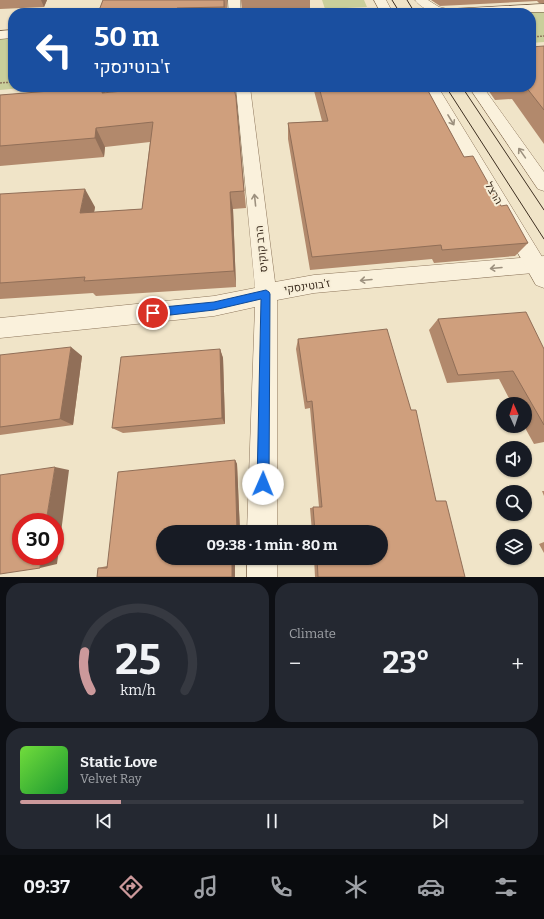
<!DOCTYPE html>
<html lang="en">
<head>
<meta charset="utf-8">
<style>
  :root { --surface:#171b24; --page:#242831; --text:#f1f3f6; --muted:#9ea1a6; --line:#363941; --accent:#cc999b }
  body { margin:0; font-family:Bitter,Heebo,serif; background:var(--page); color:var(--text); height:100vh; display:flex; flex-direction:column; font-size:15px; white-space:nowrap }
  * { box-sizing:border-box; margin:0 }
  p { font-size:13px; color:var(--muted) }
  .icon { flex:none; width:22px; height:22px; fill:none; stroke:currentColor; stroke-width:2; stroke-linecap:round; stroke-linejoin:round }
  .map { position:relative; height:577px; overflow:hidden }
  .sheet { display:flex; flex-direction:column; gap:6px; padding:6px; background:#0d0f14; flex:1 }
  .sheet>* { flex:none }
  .top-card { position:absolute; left:8px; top:8px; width:528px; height:84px; border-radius:16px; box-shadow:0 1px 3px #0004; background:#1a4fa0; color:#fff; overflow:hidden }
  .needle { width:26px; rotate:357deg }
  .fabs { position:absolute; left:496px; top:397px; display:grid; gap:8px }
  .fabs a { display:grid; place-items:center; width:36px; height:36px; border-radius:50%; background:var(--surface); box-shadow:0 1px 3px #0004; font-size:20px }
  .speed { position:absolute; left:12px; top:513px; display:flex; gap:8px; font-size:20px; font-weight:700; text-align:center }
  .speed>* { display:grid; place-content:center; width:52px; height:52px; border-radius:50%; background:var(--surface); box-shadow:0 1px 3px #0004; line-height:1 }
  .speed .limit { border:6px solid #d22; background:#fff; color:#111 }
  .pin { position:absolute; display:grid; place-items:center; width:34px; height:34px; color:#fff; margin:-17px; border:2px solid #fff; border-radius:50%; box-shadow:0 1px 4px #0007 }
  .me { position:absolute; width:44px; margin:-22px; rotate:1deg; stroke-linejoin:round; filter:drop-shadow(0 0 3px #0008) }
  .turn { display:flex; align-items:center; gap:14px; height:84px; padding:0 20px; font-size:18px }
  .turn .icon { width:52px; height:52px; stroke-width:2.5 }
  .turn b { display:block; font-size:28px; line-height:34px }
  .big { font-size:30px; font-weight:700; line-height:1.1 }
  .sheet .card { flex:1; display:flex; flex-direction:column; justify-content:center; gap:6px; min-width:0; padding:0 14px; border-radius:16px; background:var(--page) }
  .sheet .dial { align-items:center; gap:0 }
  .dial svg { height:104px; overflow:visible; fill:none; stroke:var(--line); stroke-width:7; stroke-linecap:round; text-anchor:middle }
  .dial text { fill:var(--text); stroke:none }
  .song { display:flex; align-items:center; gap:12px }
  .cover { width:48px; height:48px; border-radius:6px; background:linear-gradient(135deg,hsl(100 70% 55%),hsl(130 70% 35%)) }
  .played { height:4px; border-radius:2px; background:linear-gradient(90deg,var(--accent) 20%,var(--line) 20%) }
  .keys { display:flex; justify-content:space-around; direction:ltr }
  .heat { display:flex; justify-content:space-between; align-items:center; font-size:22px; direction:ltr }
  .sheet .tiles { flex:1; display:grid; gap:6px; grid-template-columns:1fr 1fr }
  .card:last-child { grid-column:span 2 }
  .trip { position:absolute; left:156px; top:525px; width:232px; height:40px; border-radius:20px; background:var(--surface); box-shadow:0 1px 3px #0004; font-weight:700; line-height:40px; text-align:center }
  .tab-bar { display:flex; height:64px; justify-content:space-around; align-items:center; background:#090b0e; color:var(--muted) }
  .tab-bar .icon { width:28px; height:28px }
  .tab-bar .active { color:var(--accent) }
  .tab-bar b { font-size:18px; color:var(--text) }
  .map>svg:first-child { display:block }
  .green { fill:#c9cf9b }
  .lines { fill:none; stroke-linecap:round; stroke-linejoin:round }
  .minor-casing { stroke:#8d765c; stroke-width:1 }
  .tertiary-casing { stroke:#8d765c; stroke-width:1 }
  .secondary-casing { stroke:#6f573f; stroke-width:1 }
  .path { stroke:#8d765c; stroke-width:1.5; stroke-dasharray:2 1; stroke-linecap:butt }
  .minor { fill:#faf1dc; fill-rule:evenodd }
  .tertiary { fill:#faf1dc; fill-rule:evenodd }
  .secondary { fill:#faf1dc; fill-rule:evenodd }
  .tram { stroke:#3d2e20; stroke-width:1 }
  .wall { fill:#b2896c }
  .shaded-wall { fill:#916f58 }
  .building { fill:#cf9f7d; stroke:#916f58 }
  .oneway { stroke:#9c907e }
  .route { fill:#1a73e8; stroke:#114b97 }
  .labels { text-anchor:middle; stroke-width:4; stroke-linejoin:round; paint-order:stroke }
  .street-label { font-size:11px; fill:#3d2e20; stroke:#f7eed8 }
</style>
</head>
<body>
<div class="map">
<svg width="544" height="577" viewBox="0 0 544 577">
  <rect width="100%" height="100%" fill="#f0e4c8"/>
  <path class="green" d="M322,0H364L367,7L325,9Z
    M544,11V42L531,43V13H505Z
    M13,38V87H32L0,90V39Z"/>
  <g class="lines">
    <defs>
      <path id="minor" d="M228,0H240L241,13H229Z
        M415,0H428L439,7L456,11L458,13C442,13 426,14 415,0Z
        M236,87H250L275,282L314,275L544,256V272L314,293L277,300V532H247L255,307L214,316L0,338V318L214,296L255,288Z
        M469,87H483L544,172V191L538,189Z
        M247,558H277V577H247Z"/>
      <path id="tertiary" d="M374,0H386L393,13H381Z
        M424,87H438L544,260V288L536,285Z"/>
      <path id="secondary" d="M544,4V12L444,13L446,10L450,9Z
        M13,30V38L0,39V31Z"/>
    </defs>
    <use href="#minor" class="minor-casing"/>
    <use href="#tertiary" class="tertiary-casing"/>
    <use href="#secondary" class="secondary-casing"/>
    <path class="path" d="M531,37L544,36
      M0,83L13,82"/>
    <use href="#minor" class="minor"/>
    <use href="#tertiary" class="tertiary"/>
    <use href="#secondary" class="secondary"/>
    <path class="tram" d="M392,0L400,13
      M407,0L415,13
      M446,87L544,239
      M462,87L544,210"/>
  </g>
  <path class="wall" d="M0,0H47L44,7L0,9Z
    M103,0H227V12H225V13H98Z
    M241,0H310V8L242,11Z
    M431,0H544V3H539L537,1L440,6Z
    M544,46V144L512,99L495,100L486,87H531Z
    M103,87L105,93L236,98L246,208L233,209L236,287L96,296L93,293L0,299V194L95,207L94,212L142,209L150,142L105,147L104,157L0,166V95Z
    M313,87H426L464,157L501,206L528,243L515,256L434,263L432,259L310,270L288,139V123L322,121Z
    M438,319L544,349V442L534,444L524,426H525V404H512L499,379L447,383L429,330Z
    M298,339L436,501L465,577H315L314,558H381V532H312L310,508L319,507L310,408L305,409L296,349Z
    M220,349L223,358L225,424L123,433L112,428Z
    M0,355L82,356L73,425L0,435Z
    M235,460L237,464L240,532H163V558H235V577H97L98,568L107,566Z
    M542,491H544V496Z
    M544,542V553L539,544Z"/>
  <path class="shaded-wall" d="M41,0H47L44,7Z
    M224,0L225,13H224Z
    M103,87L110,106L102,93Z
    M96,128L105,147L104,157L95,138Z
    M85,189L95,207L91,230L80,213Z
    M230,192L233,209L236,287L234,271Z
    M71,347L82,356L73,425L60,419Z
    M220,349L223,358L225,424L222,418Z
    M235,460L237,464L240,532H237Z
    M55,467L69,470L57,564L40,568L41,556H55V522H46Z
    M232,558H235V577H232Z"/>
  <path class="building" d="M103,0H224V7L177,8V9L98,13Z
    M544,46V110L526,87H531V47Z
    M100,87H103L102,93L165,87H234L236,98L244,191L230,192L234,271L84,281L85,277L0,283V194L85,189L80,213L142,209L153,122L96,128L95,138L0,146V95Z
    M319,87H426L464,157L473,156L501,206L507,205L528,243L442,250L441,245L312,257L288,123L328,121Z
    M526,312L544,349V425L513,371L458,375L438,319Z
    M387,329L411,410H416L436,501H446L465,577H318L317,558H381V532H315L313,507H322L312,401L307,402L298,339Z
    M71,347L60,419L0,427V355Z
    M220,349L222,418L112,428L121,357Z
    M235,460L237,532H163V558H232V577H97L98,568H107L118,472Z
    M55,467L46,522H21V556H41L40,568L0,574V475Z"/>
  <defs><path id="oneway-shaft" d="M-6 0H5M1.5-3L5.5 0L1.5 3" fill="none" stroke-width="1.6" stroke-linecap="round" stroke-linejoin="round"/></defs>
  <g class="oneway">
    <use href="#oneway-shaft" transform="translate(451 120) rotate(59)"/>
    <use href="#oneway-shaft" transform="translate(522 153) rotate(-125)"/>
    <use href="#oneway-shaft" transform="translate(255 200) rotate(-96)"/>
    <use href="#oneway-shaft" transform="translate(496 268) rotate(175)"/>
    <use href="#oneway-shaft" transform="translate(366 280) rotate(175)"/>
  </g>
  <path class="route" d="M266,290L269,292L270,294L269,484L267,489L263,490L259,489L257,484L261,299L214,310L153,317L150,316L148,313L150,310L153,308L214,302Z"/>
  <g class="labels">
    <g class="street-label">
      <text transform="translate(494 193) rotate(60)" y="4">הרצל</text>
      <text transform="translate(261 249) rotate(-96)" y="4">הרב קוקיס</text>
      <text transform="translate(307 286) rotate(-8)" y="4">ז'בוטינסקי</text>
    </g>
  </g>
</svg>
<div class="fabs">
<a><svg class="needle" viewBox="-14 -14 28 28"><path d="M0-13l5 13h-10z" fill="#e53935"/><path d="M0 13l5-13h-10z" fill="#9ea1a6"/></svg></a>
<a><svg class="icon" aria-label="sound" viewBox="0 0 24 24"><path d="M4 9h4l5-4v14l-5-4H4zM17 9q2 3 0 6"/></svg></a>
<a><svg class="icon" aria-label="search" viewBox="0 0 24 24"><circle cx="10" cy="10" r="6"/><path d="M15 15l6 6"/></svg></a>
<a><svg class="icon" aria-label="layers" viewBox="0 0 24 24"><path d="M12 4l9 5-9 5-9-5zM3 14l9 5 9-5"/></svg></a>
</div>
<div class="speed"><div class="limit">30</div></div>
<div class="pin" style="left:153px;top:313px;background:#d93025"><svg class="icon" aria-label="arrive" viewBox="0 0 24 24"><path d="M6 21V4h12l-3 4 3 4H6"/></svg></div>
<svg class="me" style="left:263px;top:484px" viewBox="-20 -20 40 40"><circle r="19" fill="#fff"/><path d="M0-13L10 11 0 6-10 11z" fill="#1a73e8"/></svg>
<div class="trip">09:38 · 1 min · 80 m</div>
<div class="top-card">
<div class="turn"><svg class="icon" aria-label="left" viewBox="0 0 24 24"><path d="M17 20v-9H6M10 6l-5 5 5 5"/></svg><div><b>50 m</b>ז'בוטינסקי</div></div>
</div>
</div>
<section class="sheet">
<div class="tiles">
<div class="card dial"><svg viewBox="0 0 100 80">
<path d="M14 69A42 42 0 1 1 86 69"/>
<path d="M14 69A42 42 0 0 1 9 39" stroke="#cc999b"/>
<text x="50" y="56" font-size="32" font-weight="700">25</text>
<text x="50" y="72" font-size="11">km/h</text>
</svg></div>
<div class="card"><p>Climate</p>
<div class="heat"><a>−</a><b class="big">23°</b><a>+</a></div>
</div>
<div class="card">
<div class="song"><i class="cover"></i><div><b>Static Love</b><p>Velvet Ray</p></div></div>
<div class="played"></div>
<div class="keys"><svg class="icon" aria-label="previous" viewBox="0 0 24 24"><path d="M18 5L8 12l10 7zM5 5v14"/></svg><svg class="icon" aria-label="pause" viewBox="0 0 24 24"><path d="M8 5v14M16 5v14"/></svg><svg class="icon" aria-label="next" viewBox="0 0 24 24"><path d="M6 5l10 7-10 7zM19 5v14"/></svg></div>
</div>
</div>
</section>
<nav class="tab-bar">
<b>09:37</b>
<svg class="icon active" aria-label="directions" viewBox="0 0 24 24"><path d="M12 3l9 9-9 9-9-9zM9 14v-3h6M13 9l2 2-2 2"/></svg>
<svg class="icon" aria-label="music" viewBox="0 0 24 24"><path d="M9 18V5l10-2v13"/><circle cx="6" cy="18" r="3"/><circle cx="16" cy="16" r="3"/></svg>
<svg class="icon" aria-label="phone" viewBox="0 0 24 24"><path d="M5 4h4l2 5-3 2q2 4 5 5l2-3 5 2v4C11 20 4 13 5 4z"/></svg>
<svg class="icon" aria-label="climate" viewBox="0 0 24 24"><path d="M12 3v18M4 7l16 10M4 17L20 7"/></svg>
<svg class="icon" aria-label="car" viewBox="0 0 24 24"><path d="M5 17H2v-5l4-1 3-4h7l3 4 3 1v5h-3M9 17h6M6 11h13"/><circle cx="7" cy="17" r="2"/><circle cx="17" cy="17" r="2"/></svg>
<svg class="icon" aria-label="filters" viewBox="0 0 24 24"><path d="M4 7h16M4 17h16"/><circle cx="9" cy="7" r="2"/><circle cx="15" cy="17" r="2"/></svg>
</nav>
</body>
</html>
